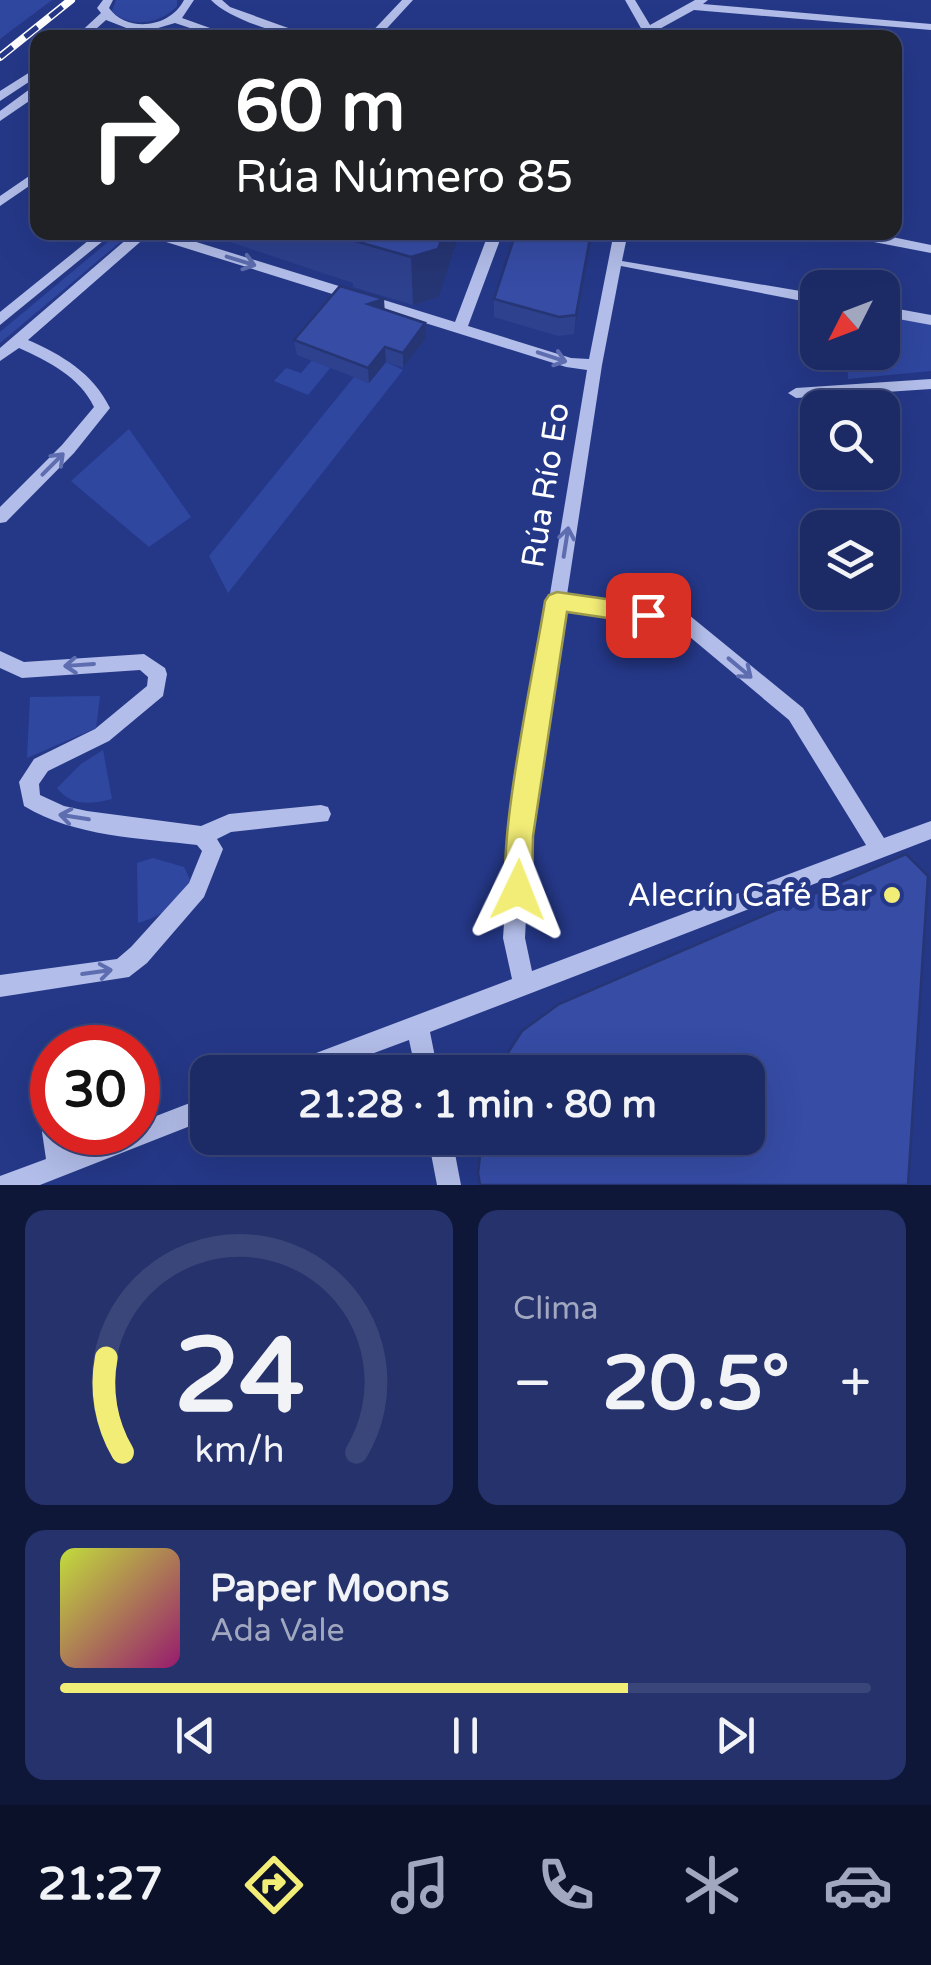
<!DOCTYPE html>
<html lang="es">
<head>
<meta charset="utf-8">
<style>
  :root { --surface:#1c2a66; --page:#25326c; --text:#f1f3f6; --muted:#a0a7bf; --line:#3a467a; --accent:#f2ed76 }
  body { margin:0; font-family:"Varela Round",sans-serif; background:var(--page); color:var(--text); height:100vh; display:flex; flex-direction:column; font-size:38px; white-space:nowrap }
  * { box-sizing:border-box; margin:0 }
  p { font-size:32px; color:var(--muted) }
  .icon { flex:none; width:55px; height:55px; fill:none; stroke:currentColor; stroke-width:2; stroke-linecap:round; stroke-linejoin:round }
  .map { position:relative; height:1185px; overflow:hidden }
  .drawer { display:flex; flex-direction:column; gap:25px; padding:25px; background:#0f1738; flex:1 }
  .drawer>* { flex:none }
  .banner { position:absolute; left:30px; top:30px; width:872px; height:210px; border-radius:20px; box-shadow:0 10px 40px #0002,0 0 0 2px var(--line); background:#202124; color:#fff; overflow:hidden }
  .needle { width:65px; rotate:228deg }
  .tools { position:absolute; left:800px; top:270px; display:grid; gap:20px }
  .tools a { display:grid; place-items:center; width:100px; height:100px; border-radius:20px; background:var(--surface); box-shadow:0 10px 40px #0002,0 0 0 2px var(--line); font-size:50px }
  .speed { position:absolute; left:30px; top:1025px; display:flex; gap:20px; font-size:50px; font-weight:700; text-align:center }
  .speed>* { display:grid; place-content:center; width:130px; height:130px; border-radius:50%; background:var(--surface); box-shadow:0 10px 40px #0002,0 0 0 2px var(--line); line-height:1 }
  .speed .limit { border:15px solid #d22; background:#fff; color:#111 }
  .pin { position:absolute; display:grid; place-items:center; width:85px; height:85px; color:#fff; margin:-42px; border-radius:20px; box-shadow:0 5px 15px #0006 }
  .me { position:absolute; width:110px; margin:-55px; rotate:2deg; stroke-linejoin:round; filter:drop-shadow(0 0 8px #0008) }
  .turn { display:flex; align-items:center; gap:35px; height:210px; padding:0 40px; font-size:45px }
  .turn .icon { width:130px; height:130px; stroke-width:2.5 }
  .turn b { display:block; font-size:70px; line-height:85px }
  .big { font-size:75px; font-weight:800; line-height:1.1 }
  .drawer .card { flex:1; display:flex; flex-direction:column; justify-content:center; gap:15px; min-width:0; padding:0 35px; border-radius:20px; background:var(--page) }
  .drawer .dial { align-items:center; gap:0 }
  .dial svg { height:260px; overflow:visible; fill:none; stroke:var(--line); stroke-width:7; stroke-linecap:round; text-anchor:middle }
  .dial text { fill:var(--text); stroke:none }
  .song { display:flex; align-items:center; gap:30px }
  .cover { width:120px; height:120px; border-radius:15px; background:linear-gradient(135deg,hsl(70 70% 55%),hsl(320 70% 35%)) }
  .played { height:10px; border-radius:5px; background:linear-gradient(90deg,var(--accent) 70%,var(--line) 70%) }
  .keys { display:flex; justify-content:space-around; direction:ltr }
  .heat { display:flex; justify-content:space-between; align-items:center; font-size:55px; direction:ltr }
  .drawer .tiles { flex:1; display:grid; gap:25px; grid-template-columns:1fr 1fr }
  .card:last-child { grid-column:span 2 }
  .trip { position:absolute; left:190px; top:1055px; width:575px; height:100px; border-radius:20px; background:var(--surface); box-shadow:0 10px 40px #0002,0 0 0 2px var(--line); font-weight:800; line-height:100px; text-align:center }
  .tabs { display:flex; height:160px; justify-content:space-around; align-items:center; background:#0b1129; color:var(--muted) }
  .tabs .icon { width:70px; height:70px }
  .tabs .active { color:var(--accent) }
  .tabs b { font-size:45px; color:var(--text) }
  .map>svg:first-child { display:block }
  .green { fill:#3047a0 }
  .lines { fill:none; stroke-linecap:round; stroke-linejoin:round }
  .minor { fill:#b2bde9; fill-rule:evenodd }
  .rail-casing { stroke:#fff; stroke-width:8 }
  .rail { stroke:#253888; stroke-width:5; stroke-dasharray:16; stroke-linecap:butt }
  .wall { fill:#2e418e }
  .shaded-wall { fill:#263574 }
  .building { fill:#364ca5; stroke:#263574; stroke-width:2.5 }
  .oneway { stroke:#5d6daf }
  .route { fill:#f2ed76; stroke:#9d9a4d; stroke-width:2.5 }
  .poi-dot { fill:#f2ed76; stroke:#253888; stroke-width:4 }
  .labels { text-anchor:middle; stroke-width:10; stroke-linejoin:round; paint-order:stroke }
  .street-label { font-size:32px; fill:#fff; stroke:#253888 }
  .poi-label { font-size:32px; fill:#fff; stroke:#253888; text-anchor:end }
</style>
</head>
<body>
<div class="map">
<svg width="931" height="1185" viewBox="0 0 931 1185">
  <rect width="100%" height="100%" fill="#253888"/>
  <path class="green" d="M0,0H52L0,39Z
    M116,0H177V6C161,24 129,29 112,11Z
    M120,232L131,233L0,343V332Z
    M883,313L931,322V371L848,379L847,353L882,352Z
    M322,349L340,356L308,395L274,381L286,368L301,373Z
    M386,362L403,370L228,593L209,556L354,377L369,383Z
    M129,429L191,517L149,547L71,481Z
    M100,696L96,728L27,758L30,697Z
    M103,750L112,799C91,804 72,807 57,788L81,764Z
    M153,858L184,867L190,880C183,902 160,917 138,923L137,863Z"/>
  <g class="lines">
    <path class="minor" d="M103,0H113L109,8C127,33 170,28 184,0H194L182,18L238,38H220L175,23L148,31H134L106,20L86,38H74L101,13L97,8Z
      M211,0H222L230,7L316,38C288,38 230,20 211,0Z
      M402,0H413L378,38H366Z
      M625,0H635L650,25L695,0H708L703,4L931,24V30L694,10L654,32L657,38H631L642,30Z
      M38,67V76L0,101V91Z
      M34,86H38V95L0,121V111Z
      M38,170V180L0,206V196Z
      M99,232H114L0,325V312Z
      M135,232H164L455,322L489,232H503L468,326L571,358L589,359L614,232H628L622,261L818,294V304L621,266L602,365L567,595L689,615L803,708L884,838L931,821V839L430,1032L438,1072H416L409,1040L323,1072H284L287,1064L295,1061L512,979L503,938L510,836L587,370L566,367L147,236L28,340C62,355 93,373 110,408L74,453L6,522L0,523V507L62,445L94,407C80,377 48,361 19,348L0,361V348ZM565,609L678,627L789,720L866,845L532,971L525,938L530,836Z
      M837,232H868L931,245V253L843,236Z
      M882,306L931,315V325L882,316Z
      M931,379V389L796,398L788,393L796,388Z
      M0,651L24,662L144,654L165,668L167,674L163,696L109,741L48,771L39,784L40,795L64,806L87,811L201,826L229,814L321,805L328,807L331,814L328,821L231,832L217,839L223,849L204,897L147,963L129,977L0,997V975L117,959L131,947L189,883L202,851L197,845C139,838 75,837 24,806L19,782L34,759L95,729L147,686L148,677L140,670L22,678L0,668Z
      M208,1096V1119L40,1185H0V1176L46,1159L42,1132L46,1124L52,1121V1132H66L68,1150L113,1132H138V1123Z
      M428,1138H452L461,1185H437Z"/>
    <defs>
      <path id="rail" d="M0,57L71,0"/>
    </defs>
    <use href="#rail" class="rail-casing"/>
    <use href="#rail" class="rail"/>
  </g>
  <path class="wall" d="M200,232H460L439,297L413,305L353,287V283Z
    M593,232L574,334L558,336L494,317V299Z
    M384,299V309L425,323L426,338L403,368L386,362L369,383L297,355L294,340Z"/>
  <path class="shaded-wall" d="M444,232H460L439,297L413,305L411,257Z
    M591,232H593L574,334L576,315Z
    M384,299L385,314L368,304Z
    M425,323L426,338L403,368V353Z
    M385,347L386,362L369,383L368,368Z"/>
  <path class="building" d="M359,31L414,36L413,38H340L345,34Z
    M340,232H444L438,249L411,257L348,239L350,236Z
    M516,232H591L576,315L559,317L494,299Z
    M340,286L384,299L368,304L425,323L403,353L385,347L368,368L294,340Z
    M906,854L928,876L908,1185H480L478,1173L482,1138H748V1072H499L505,1057L522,1031L559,1004Z"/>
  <defs><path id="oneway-shaft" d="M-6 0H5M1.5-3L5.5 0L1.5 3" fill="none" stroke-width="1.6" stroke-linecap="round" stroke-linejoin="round" transform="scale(2.5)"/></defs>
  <g class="oneway">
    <use href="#oneway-shaft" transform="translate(241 261) rotate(17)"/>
    <use href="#oneway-shaft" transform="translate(552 357) rotate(18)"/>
    <use href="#oneway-shaft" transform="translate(53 464) rotate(-45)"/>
    <use href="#oneway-shaft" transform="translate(566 542) rotate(-81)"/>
    <use href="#oneway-shaft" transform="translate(79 665) rotate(176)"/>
    <use href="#oneway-shaft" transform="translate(740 668) rotate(40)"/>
    <use href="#oneway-shaft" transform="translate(74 817) rotate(-171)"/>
    <use href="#oneway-shaft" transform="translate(97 972) rotate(-8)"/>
  </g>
  <path class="route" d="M557,592L648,605L656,608L660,615L656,622L648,624L567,612L533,836L532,890L528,899L518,903L509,899C492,860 537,655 545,601L549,595Z"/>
  <circle class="poi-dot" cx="892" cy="895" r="10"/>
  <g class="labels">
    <g class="street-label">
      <text transform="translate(545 485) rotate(-81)" y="11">Rúa Río Eo</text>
    </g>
    <g class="poi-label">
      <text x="872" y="906">Alecrín Café Bar</text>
    </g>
  </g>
</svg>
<div class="tools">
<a><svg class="needle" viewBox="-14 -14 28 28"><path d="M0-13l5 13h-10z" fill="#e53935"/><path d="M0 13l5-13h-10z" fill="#a0a7bf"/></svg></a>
<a><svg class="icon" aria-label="search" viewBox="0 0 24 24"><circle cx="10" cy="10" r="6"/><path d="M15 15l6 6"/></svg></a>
<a><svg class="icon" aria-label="layers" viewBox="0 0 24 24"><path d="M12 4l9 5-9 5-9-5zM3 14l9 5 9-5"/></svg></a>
</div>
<div class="speed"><div class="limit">30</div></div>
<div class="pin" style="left:648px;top:615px;background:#d93025"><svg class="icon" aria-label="arrive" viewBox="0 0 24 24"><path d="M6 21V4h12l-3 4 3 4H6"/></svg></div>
<svg class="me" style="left:518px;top:890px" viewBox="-20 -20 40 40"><path d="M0-17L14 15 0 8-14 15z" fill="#f2ed76" stroke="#fff" stroke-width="4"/></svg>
<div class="trip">21:28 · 1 min · 80 m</div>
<div class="banner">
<div class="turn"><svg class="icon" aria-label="right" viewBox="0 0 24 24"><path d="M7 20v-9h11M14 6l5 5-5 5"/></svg><div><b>60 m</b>Rúa Número 85</div></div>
</div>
</div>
<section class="drawer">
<div class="tiles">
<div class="card dial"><svg viewBox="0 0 100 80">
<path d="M14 69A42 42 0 1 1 86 69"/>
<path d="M14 69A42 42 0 0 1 9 40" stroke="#f2ed76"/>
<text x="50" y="56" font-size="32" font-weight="700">24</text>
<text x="50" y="72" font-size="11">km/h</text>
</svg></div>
<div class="card"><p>Clima</p>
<div class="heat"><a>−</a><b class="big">20.5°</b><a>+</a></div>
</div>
<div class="card">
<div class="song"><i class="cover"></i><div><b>Paper Moons</b><p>Ada Vale</p></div></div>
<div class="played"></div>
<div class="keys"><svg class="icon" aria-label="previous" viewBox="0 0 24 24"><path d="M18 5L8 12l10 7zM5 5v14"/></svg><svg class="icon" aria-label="pause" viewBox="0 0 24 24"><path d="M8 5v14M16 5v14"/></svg><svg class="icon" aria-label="next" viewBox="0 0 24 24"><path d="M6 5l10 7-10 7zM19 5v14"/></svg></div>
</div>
</div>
</section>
<nav class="tabs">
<b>21:27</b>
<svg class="icon active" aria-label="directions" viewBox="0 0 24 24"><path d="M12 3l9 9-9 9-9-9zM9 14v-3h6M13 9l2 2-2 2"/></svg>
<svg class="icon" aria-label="music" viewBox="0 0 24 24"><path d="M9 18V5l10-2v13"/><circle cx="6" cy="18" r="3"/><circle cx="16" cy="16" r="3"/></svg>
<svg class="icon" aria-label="phone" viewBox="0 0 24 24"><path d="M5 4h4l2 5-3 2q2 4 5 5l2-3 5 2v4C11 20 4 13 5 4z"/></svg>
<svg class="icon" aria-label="climate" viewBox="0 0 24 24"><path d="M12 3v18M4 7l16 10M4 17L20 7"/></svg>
<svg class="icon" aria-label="car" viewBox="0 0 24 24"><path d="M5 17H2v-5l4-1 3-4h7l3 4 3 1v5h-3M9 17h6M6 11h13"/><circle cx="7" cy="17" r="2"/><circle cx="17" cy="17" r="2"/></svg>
</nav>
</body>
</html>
